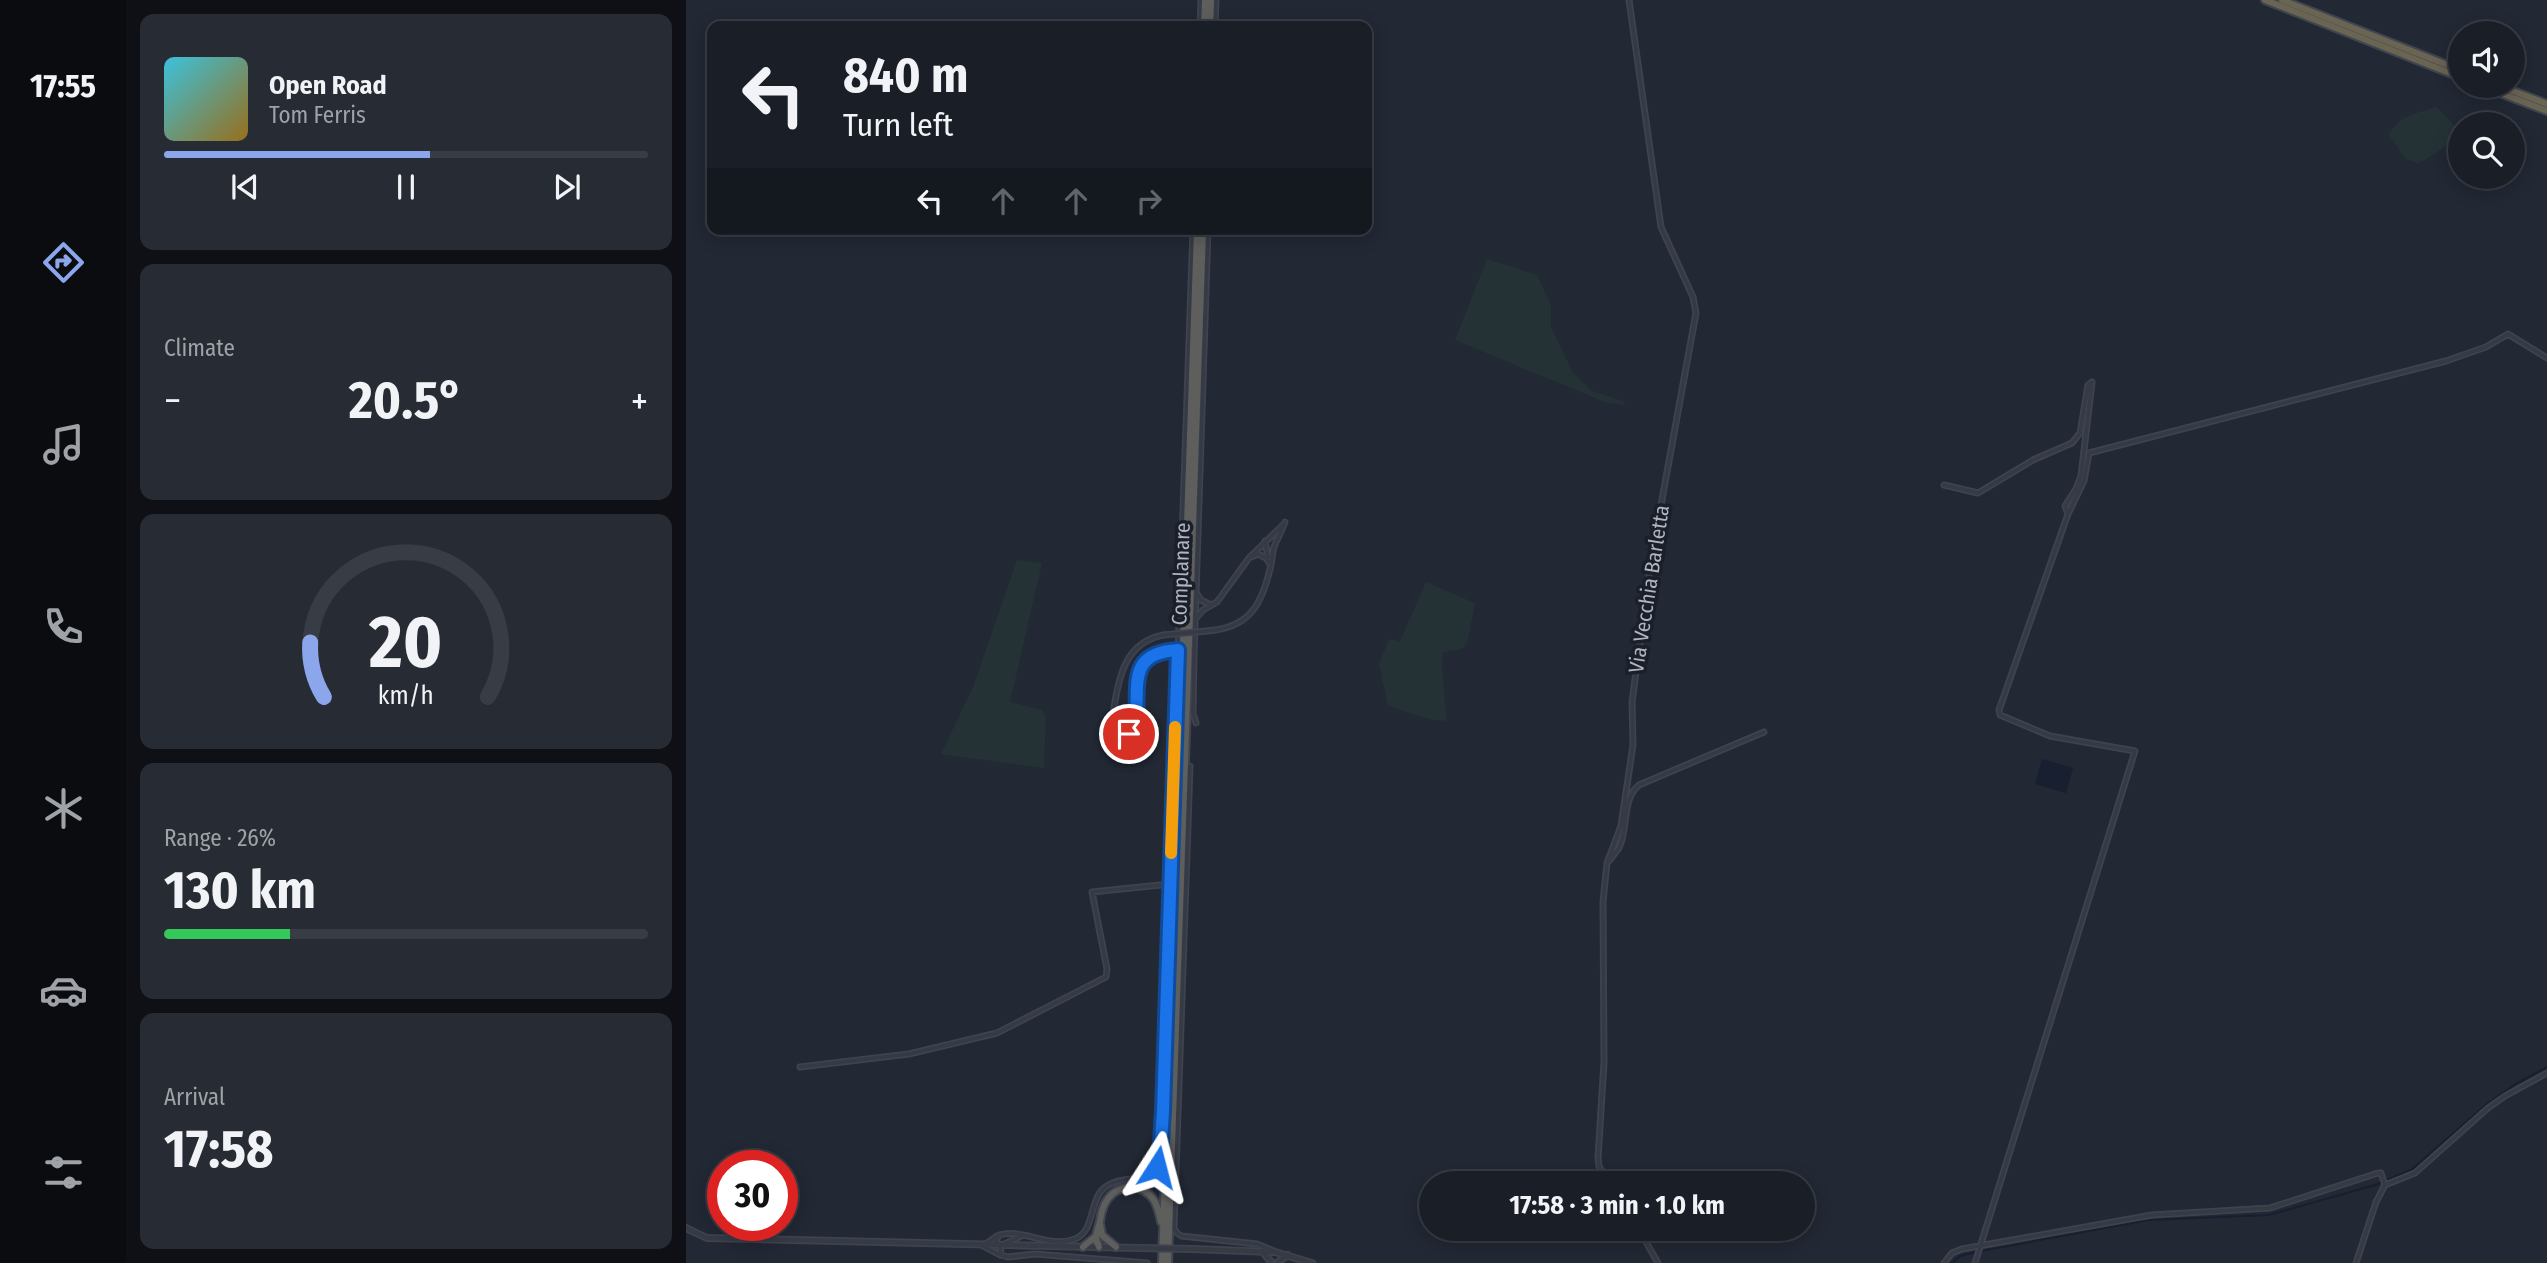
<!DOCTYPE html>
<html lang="en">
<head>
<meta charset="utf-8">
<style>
  :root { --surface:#1a1e27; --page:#272b33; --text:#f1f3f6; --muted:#9fa2a7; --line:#383c44; --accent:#8ca6eb }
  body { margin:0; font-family:"Fira Sans Condensed",sans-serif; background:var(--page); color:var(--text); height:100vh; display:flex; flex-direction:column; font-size:26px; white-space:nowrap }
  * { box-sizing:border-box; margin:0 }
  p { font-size:23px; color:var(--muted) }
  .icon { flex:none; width:38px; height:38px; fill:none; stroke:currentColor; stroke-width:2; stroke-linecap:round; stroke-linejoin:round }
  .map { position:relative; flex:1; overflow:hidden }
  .sheet { display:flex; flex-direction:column; gap:14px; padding:14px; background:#0e1015; width:560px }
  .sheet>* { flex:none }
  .top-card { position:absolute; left:21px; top:21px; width:665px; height:214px; border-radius:14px; box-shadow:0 4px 18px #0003,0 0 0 2px var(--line); background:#1a1e27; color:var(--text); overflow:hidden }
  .buttons { position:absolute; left:1762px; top:21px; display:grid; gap:14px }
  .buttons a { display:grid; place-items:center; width:77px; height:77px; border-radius:50%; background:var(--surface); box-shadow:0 4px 18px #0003,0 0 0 2px var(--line); font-size:35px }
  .speed { position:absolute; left:21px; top:1150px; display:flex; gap:14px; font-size:35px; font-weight:700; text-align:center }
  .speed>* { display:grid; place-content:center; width:91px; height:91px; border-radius:50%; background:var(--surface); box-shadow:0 4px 18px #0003,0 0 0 2px var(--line); line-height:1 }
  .speed .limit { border:10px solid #d22; background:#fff; color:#111 }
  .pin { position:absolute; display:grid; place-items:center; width:60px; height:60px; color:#fff; margin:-30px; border:4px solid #fff; border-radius:50%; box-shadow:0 2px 7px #0007 }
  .me { position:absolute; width:77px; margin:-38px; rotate:9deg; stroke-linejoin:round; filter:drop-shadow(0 0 5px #0008) }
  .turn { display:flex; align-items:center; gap:24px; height:147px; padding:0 21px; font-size:32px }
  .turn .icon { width:91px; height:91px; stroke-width:2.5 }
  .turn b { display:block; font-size:49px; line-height:60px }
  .lanes { display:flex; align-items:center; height:66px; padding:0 21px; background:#0003; justify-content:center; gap:35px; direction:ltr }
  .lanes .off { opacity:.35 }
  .big { font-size:52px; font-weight:700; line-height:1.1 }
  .sheet .tile { flex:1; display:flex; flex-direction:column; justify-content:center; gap:10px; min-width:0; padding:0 24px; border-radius:14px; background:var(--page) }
  .sheet .dial { align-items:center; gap:0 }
  .dial svg { height:182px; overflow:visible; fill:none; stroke:var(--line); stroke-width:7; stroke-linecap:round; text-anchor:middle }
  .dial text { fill:var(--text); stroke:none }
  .song { display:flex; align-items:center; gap:21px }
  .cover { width:84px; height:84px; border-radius:10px; background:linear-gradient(135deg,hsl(190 70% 55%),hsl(40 70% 35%)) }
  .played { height:7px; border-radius:4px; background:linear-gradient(90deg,var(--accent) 55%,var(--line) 55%) }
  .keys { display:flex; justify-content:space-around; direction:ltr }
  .heat { display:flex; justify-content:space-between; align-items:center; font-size:38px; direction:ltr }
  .charge { height:10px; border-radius:5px; background:linear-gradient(90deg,#34c759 26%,var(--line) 0) }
  .trip { position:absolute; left:733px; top:1171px; width:396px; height:70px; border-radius:35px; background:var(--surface); box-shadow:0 4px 18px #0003,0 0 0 2px var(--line); font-weight:700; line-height:70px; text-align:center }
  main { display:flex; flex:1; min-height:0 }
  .tabs { display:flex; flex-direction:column; width:126px; justify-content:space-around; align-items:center; background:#0a0c10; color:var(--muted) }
  .tabs .icon { width:49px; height:49px }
  .tabs .on { color:var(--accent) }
  .tabs b { font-size:32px; color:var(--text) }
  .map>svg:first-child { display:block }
  .green { fill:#243236 }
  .water { fill:#171f30 }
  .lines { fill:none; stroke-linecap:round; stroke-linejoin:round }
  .stream { stroke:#171f30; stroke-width:2 }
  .minor-casing { stroke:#3f434f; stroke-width:7 }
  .tertiary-casing { stroke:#3f434f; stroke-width:8 }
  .trunk-casing { stroke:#404550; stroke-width:10 }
  .motorway-casing { stroke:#404550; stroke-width:10 }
  .minor { stroke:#353a45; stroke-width:3.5 }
  .tertiary { stroke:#353a45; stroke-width:4.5 }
  .trunk { stroke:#5e5e5c; stroke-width:6 }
  .motorway { stroke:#6a6453; stroke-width:6 }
  .minor-bridge-casing { stroke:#3f434f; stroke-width:7; stroke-linecap:butt }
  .tertiary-bridge-casing { stroke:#3f434f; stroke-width:8; stroke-linecap:butt }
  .minor-bridge { stroke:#353a45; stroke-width:3.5 }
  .tertiary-bridge { stroke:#353a45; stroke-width:4.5 }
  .route-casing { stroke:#114b97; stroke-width:18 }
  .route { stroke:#1a73e8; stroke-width:12 }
  .slow { stroke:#f59e0b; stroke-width:12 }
  .labels { text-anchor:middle; stroke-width:7; stroke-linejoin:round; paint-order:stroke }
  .street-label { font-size:21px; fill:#b0b5c2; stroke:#1b1f2a }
</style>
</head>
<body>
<main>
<nav class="tabs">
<b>17:55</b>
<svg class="icon on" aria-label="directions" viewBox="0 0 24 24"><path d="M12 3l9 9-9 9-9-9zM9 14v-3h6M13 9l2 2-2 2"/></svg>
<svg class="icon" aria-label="music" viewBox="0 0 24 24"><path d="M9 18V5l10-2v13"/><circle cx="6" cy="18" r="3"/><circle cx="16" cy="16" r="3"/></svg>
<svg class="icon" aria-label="phone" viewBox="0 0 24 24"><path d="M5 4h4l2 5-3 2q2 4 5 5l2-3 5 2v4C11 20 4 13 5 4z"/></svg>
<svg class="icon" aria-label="climate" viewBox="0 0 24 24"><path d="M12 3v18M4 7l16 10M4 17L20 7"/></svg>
<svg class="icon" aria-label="car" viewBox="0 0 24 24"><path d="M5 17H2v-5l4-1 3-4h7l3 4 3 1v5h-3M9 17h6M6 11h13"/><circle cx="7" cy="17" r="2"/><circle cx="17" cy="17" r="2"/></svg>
<svg class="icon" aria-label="filters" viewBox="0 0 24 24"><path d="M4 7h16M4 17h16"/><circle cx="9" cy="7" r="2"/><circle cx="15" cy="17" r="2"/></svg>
</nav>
<section class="sheet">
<div class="tile">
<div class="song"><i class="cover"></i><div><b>Open Road</b><p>Tom Ferris</p></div></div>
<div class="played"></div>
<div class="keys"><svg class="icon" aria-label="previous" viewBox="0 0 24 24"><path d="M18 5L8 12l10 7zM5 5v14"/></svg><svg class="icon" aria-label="pause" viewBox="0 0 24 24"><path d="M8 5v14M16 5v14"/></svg><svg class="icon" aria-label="next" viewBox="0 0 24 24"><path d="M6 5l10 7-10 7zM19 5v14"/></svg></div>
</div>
<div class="tile"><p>Climate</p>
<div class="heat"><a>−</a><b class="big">20.5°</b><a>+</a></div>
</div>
<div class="tile dial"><svg viewBox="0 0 100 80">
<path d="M14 69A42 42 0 1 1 86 69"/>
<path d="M14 69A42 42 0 0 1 8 45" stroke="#8ca6eb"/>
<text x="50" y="56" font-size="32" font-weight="700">20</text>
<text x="50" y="72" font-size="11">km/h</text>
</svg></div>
<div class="tile"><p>Range · 26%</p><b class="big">130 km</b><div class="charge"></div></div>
<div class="tile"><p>Arrival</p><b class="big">17:58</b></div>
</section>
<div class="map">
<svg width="1861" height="1263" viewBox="0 0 1861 1263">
  <rect width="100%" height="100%" fill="#222834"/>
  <path class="green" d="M1750,107L1767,124L1770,134L1759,147L1732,164L1719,158L1703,135C1710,116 1733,113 1750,107Z
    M801,259L851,275L865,305V327L887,373L906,391L937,401L939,405L921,403L769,340Z
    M331,560L356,563L324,702L356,710L360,716L358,768L255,754L287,687Z
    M740,582L789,603L781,643L776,649L757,652L756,668L761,721L743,719L702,706L693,664L703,639L714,641Z"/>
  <path class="water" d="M1356,759L1387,768L1380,793L1349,784Z"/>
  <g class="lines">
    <path class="stream" d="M1295,1251L1462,1220L1583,1215L1689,1185L1725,1170L1801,1104L1828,1085L1861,1067
      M1266,1263L1274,1256L1290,1252"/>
    <defs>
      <path id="minor" d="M514,26L515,0
        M529,26L530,0
        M1258,485L1292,493L1347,460L1386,443L1394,433L1402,385L1406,382
        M1382,514L1379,506L1390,489L1395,476L1406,382
        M579,541L582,557
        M565,557L572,554L580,558L584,564
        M511,594L515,600L525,605
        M511,617L517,610L531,602L563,558L598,524
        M521,631C562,628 575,607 584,569C586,562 586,554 588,547C591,539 596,531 599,522
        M477,635C433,644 432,688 425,725L431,734H444L449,728C456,688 437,654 492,650
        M510,723L507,713L508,655L522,229
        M504,766L488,1228L491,1233L495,1236L571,1244L588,1251
        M923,861C926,857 930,852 933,848C943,828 935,800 953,785L1078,732
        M114,1067L223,1054L311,1033L420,977L421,969L406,892L484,884
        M474,1158L507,229
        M923,1183L913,1166L912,1158L918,1062L917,902L921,863L935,826L947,745L946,702L965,560L1010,313L1007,297L975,227L943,0
        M952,1228L972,1263
        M311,1236L297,1246L314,1255
        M317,1245L335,1236
        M322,1257L315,1255L314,1246L310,1241L313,1235C338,1228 363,1249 389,1239C409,1231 403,1201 418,1188C437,1173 456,1186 472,1165
        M322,1257L349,1254L461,1263
        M1258,1263L1266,1253L1276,1249L1466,1215L1584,1208L1692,1173H1695L1699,1185
        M1289,1263L1449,751L1364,736L1314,715L1313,710L1382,514L1398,481L1403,453L1760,361L1800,347L1822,334L1861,358
        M1670,1263L1690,1202L1699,1185L1729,1173L1802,1108L1819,1096L1861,1073"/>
      <path id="tertiary" d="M0,1228L21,1238L454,1248
        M506,1249L589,1252L626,1263
        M576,1251L585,1262
        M592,1262L602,1255"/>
      <path id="trunk" d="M518,26L519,0
        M524,26L525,0
        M445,1186C467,1191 471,1202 475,1222
        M414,1224L416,1235L430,1247
        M397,1247L409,1237
        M413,1247C407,1237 412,1231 414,1221C421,1166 471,1203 477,1156
        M476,1263L511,229
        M482,1263L517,229"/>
      <path id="motorway" d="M1579,0L1774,77
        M1596,0L1774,70
        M1796,86L1861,111
        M1814,86L1861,104"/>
    </defs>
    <use href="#minor" class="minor-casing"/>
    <use href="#tertiary" class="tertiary-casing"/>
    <use href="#trunk" class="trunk-casing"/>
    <use href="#motorway" class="motorway-casing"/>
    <use href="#minor" class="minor"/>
    <use href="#tertiary" class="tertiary"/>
    <use href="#trunk" class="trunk"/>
    <use href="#motorway" class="motorway"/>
    <defs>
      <path id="minor-bridge" d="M477,635L521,631"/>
      <path id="tertiary-bridge" d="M454,1248L506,1249"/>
    </defs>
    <use href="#minor-bridge" class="minor-bridge-casing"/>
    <use href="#tertiary-bridge" class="tertiary-bridge-casing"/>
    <use href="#minor-bridge" class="minor-bridge"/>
    <use href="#tertiary-bridge" class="tertiary-bridge"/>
  </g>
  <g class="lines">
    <defs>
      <path id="route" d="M443,734L449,727C455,688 438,653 492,650L477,1111L474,1158L471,1167"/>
    </defs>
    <use href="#route" class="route-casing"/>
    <use href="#route" class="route"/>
    <path class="slow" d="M485,853L489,727"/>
  </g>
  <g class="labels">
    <g class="street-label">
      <text transform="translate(495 574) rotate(-88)" y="7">Complanare</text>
      <text transform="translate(963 589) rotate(-81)" y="7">Via Vecchia Barletta</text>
    </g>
  </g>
</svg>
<div class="buttons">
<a><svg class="icon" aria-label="sound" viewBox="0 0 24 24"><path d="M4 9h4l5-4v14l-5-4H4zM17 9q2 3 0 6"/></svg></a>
<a><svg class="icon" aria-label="search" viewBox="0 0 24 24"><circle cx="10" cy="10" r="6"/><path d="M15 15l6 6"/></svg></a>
</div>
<div class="speed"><div class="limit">30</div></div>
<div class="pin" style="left:443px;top:734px;background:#d93025"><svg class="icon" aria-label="arrive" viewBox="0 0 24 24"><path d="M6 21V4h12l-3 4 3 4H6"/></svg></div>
<svg class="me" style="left:471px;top:1167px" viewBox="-20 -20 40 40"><path d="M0-17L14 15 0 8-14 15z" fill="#1a73e8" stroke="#fff" stroke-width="4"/></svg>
<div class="trip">17:58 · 3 min · 1.0 km</div>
<div class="top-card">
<div class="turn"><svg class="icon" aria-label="left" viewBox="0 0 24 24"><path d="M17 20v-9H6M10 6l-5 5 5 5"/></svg><div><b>840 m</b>Turn left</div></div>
<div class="lanes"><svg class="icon" aria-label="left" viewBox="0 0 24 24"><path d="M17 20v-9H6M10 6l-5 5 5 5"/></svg><svg class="icon off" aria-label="ahead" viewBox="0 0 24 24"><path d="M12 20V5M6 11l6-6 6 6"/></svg><svg class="icon off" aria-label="ahead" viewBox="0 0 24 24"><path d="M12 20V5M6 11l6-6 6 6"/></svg><svg class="icon off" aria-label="right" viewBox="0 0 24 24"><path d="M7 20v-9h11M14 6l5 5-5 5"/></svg></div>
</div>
</div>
</main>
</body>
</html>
